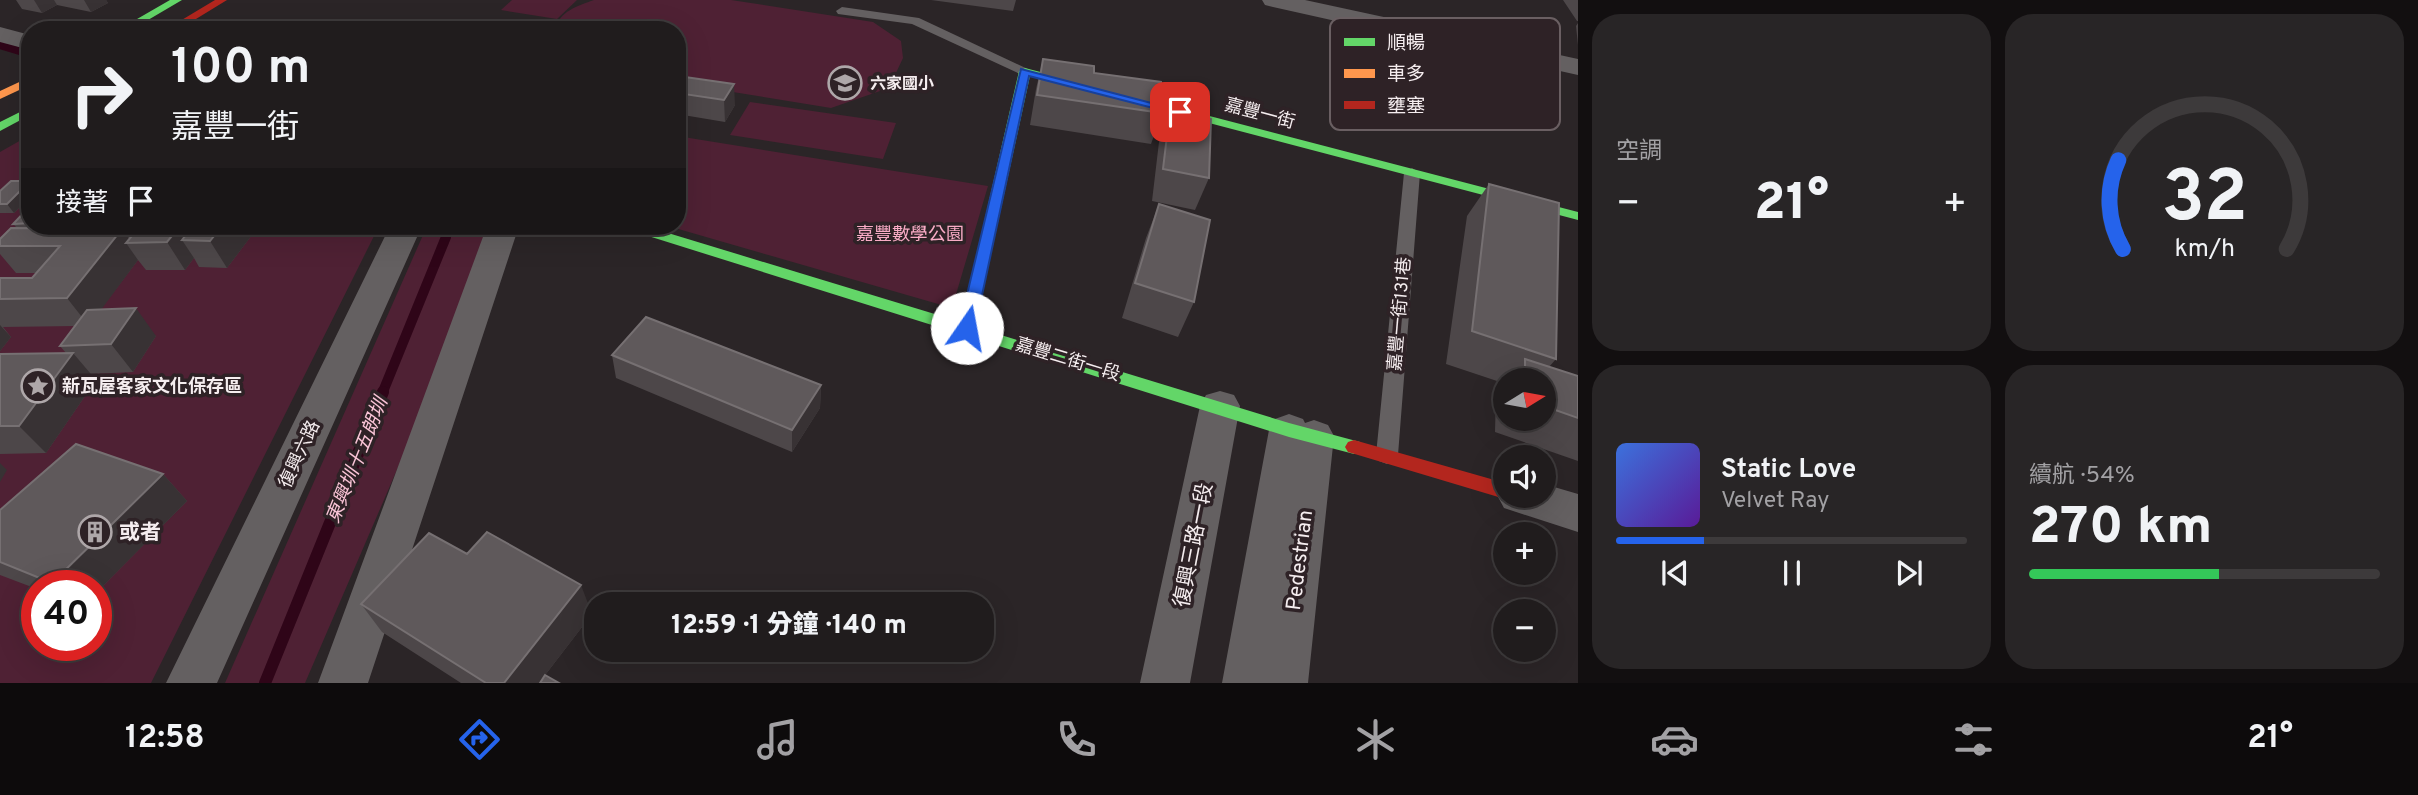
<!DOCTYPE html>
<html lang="zh-TW">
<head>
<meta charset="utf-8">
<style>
  :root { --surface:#201c1d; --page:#282526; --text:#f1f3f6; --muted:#a2a1a4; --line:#3d3a3b; --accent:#2563eb }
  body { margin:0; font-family:Overpass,"Noto Sans TC",sans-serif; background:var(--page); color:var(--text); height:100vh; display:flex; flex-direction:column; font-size:26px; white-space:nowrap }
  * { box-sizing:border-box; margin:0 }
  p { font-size:23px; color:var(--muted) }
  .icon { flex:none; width:38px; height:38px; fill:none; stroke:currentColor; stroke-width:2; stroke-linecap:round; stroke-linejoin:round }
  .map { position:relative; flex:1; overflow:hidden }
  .sheet { display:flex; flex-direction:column; gap:14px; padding:14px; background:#120f10; width:840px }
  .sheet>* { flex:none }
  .banner { position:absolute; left:21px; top:21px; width:665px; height:214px; border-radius:28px; box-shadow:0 7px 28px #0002,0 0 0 2px var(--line); background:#201c1d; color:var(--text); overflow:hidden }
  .needle { width:46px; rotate:79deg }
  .tools { position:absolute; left:1493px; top:368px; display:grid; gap:14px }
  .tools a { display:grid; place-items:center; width:63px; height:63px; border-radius:50%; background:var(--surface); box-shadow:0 7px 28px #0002,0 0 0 2px var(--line); font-size:35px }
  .speed { position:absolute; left:21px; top:570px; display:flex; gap:14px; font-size:35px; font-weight:700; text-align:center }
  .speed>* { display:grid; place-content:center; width:91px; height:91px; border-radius:50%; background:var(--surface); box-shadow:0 7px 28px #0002,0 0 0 2px var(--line); line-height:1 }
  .speed .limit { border:10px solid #d22; background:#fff; color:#111 }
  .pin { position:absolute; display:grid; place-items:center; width:60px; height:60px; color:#fff; margin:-30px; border-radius:14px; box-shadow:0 4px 10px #0006 }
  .me { position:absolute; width:77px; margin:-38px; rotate:12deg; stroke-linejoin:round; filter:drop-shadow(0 0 5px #0008) }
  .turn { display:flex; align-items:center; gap:24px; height:147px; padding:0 35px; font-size:32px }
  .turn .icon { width:91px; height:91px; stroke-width:2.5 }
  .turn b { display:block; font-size:49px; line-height:60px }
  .then { display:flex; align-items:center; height:66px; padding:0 35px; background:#0003; gap:14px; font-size:26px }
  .big { font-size:52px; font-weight:800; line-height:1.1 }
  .sheet .card { flex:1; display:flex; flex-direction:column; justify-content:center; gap:10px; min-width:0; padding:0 24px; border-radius:28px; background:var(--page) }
  .sheet .dial { align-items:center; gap:0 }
  .dial svg { height:182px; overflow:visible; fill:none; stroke:var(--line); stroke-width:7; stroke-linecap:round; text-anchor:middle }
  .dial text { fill:var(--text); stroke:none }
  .song { display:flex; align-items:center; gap:21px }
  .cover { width:84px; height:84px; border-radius:10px; background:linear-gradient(135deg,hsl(220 70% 55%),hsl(270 70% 35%)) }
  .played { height:7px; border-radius:4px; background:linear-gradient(90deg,var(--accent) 25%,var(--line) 25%) }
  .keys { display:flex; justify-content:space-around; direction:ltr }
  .heat { display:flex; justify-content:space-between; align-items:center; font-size:38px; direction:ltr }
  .charge { height:10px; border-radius:5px; background:linear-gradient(90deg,#34c759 54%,var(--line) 0) }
  .sheet .tiles { flex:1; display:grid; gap:14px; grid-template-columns:repeat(2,1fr) }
  .trip { position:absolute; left:584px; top:592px; width:410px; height:70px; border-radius:28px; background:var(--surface); box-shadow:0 7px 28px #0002,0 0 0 2px var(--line); font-weight:800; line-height:70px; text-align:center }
  .tab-bar { display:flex; height:112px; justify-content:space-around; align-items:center; background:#0d0b0c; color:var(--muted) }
  .tab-bar .icon { width:49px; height:49px }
  .tab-bar .selected { color:var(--accent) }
  .tab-bar b { font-size:32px; color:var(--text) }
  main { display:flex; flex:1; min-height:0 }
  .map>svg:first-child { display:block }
  .green { fill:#4f2134; fill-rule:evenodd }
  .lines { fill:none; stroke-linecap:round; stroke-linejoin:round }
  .stream-far2 { stroke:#2f0518; stroke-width:8 }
  .stream-far1 { stroke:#2f0518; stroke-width:10 }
  .stream { stroke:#2f0518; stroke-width:12 }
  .lane { fill:#646061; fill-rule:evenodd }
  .street { fill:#646061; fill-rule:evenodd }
  .fast { fill:#63d668; fill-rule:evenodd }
  .slow { fill:#ff974d; fill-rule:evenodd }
  .jam { fill:#b3261e; fill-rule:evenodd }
  .wall { fill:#4d4749; fill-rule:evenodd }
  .shaded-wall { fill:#383234 }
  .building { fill:#5f595b; stroke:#767072; stroke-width:2 }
  .route { fill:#2563eb; stroke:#184099; stroke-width:2 }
  .labels { text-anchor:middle; stroke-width:7; stroke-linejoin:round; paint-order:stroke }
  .far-poi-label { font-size:16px; font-weight:bold; fill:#f5edef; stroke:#2e2226; text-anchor:start }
  .street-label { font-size:18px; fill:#f5edef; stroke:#2e2226 }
  .park-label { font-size:18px; fill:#f9acc6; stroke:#2e2226 }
  .poi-label { font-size:18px; font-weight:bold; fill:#f5edef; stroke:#2e2226; text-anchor:start }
  .water-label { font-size:19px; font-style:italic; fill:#fac5d7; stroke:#2e2226 }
  .near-poi-label { font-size:21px; font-weight:bold; fill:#f5edef; stroke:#2e2226; text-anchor:start }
  .near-street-label { font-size:21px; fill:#f5edef; stroke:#2e2226 }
  .key { fill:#2e2226; stroke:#6a5f62; stroke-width:2 }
  .key-label { font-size:19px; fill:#f5edef }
</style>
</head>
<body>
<main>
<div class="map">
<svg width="1578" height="683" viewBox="0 0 1578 683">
  <rect width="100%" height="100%" fill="#2b2527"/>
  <path class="green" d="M512,0H577L557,19L501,10Z
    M594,0H731L873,22L901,41L903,58L895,75L880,91L831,108L677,83V30H555C559,11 578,6 594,0Z
    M750,102L896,123L883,159L730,135Z
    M30,135V226H379L151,683H0V152ZM37,586H96V646H37Z
    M677,136L988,186L952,308L668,226H677Z
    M427,226H502L305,683H225Z"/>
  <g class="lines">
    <path class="stream-far2" d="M0,45L26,53"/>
    <path class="stream-far1" d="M382,394L446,237"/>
    <path class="stream" d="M265,683L383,392"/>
    <path class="lane" d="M842,7L919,18L1032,71L1030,74H1020L912,24L838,14L836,11Z
      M1412,168L1420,173L1398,455L1395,461L1387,464L1379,461L1376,455L1404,173Z"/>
    <path class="street" d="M1262,0H1305L1578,59V75L1273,7L1265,5Z
      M0,27L30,35V50L0,42Z
      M390,226H422L217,683H166Z
      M487,226H519L368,683H318Z
      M1220,391L1234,395L1240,406L1190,683H1140L1200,406L1206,395Z
      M1289,414L1303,419L1305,423L1314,420L1328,425L1334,436L1308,683H1222L1269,430L1275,419Z
      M1504,482L1505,495H1544V484L1578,494V532L1504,508L1497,495Z"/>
    <path class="fast" d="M170,0H182L131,30H118Z
      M1025,68L1578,212V220L1030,76L975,327L1289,423L1360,442L1363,447L1360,452L1354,454L1289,437L626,229L624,226H645L961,322L1019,71Z
      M30,107V115L0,131V122Z"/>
    <path class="slow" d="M30,77V85L0,99V91Z"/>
    <path class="jam" d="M215,0H227L178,30H165Z
      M1354,440L1505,483V495H1512L1505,499L1348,452L1345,447L1348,442Z"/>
  </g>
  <path class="wall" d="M16,0H106L108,3L91,12L57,5L42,13L22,9Z
    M931,0H1016L1013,11Z
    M1563,0H1578V21H1577Z
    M1578,23V45L1576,26Z
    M1043,59L1094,73L1162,113L1151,144L1030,125L1036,89Z
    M685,77L735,105L725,122L677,114V88Z
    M1170,111L1209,178L1195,210L1152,201L1159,142Z
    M30,168V204L27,200L14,213H0V191L26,181L22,175Z
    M1489,184L1556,359L1549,367L1578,376V461L1495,432L1496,391L1503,383L1446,364L1467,216ZM1505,380H1544V418H1505Z
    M1159,204L1194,302L1178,337L1122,318L1146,238Z
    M30,206V226H252L255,231L227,268L199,267L194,258L185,270H146L138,260L101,309L156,336L133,372L91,374L96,380L46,453L0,454V354L66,353L60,346L75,326L3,327L11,337L0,351V278H32L36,273H16L0,254V239L17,228L13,224Z
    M612,355L821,385L820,408L792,452L616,378Z
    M163,474L187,501L96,593V586H37V589L0,575V510Z
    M361,604L592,614L539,683H461L382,632Z"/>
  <path class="shaded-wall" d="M34,0H54L57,5L42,13Z
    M84,0H106L108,3L91,12Z
    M734,84L735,105L725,122L724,100Z
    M20,192L27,200L14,213L7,204Z
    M64,226H82L92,239L83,250Z
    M126,226H158L138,243Z
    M180,226H217L182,240L194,258L185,270L167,242Z
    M222,226H252L255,231L227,268L210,241Z
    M122,229L132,243H126L138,260L89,326L67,298Z
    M136,308L156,336L133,372L111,344Z
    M0,325L11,337L0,351Z
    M73,353L96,380L46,453L19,426Z
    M821,385L820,408L792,452V430Z
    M0,463L7,470L0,482Z
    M163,474L187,501L96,593V586H56L52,583Z
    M581,585L592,614L539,683H504Z"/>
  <path class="building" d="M1043,59L1094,66V73L1161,82L1162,113L1037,95Z
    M685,77L734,84L724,100L677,93V88Z
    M1170,111L1211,119L1209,178L1163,169Z
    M30,168V175H22Z
    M30,180V191H20Z
    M11,181H26L28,183L7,204H0V191Z
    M1489,184L1559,203L1556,359L1472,331Z
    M1159,204L1210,220L1194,302L1135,283Z
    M30,206V223L13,224Z
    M140,226H180L167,242L126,243Z
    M193,226H222L210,241L182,240Z
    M11,228L122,229L67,298L0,299V278H32L60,246H0V239Z
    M136,308L111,344L60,346L87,310Z
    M646,317L821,385L792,430L612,355Z
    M73,353L19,426H0V354Z
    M1525,359L1578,376V418L1544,406V380H1525Z
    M76,444L163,474L52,583L0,562V510Z
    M487,532L581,585L504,683H486L361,604L429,533L467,554Z
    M545,675L559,683H540Z"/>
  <path class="route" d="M1021,69L1186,112L1180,115L1029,76L975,328L967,333L959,328Z"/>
  <defs>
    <symbol id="school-ring" viewBox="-11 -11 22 22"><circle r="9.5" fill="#2e2226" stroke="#aea7a9" stroke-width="1.5"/><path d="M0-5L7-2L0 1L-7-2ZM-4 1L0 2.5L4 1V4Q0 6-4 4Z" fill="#aea7a9"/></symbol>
    <symbol id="sight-ring" viewBox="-11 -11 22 22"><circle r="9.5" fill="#2e2226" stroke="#aea7a9" stroke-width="1.5"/><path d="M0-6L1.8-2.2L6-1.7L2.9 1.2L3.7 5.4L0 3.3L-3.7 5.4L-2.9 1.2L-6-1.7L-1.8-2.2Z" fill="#aea7a9"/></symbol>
    <symbol id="building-ring" viewBox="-11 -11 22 22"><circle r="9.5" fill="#2e2226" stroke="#aea7a9" stroke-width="1.5"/><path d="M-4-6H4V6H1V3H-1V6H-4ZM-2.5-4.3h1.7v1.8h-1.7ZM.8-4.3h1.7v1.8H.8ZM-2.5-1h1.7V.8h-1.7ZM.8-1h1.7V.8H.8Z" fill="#aea7a9"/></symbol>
  </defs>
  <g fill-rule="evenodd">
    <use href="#school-ring" x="826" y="64" width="38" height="38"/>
    <use href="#sight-ring" x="19" y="367" width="38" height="38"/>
    <use href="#building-ring" x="76" y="513" width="38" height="38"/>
  </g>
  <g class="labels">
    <g class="far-poi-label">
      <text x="870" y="89">六家國小</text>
    </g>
    <g class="street-label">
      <text transform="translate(1260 113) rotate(15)" y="6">嘉豐一街</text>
      <text transform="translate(1399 314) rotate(-85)" y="6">嘉豐一街131巷</text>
      <text transform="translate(1068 359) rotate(17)" y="6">嘉豐二街一段</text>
      <text transform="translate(299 454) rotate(-65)" y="6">復興六路</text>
    </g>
    <g class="park-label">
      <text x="910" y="240">嘉豐數學公園</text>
    </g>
    <g class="poi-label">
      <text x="62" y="392">新瓦屋客家文化保存區</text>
    </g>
    <g class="water-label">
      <text transform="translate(356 460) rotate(-68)" y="7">東興圳十五朗圳</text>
    </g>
    <g class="near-poi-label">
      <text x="119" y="539">或者</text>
    </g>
    <g class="near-street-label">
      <text transform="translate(1193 545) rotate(-79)" y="7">復興三路一段</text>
      <text transform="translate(1299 560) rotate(-83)" y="7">Pedestrian</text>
    </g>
  </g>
  <rect x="1330" y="18" width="230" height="112" rx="10" class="key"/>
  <rect x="1344" y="38" width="31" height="8" fill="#63d668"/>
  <rect x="1344" y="69" width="31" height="9" fill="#ff974d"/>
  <rect x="1344" y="101" width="31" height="8" fill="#b3261e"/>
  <g class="key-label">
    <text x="1387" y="49">順暢</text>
    <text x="1387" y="80">車多</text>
    <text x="1387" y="112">壅塞</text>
  </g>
</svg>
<div class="tools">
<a><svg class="needle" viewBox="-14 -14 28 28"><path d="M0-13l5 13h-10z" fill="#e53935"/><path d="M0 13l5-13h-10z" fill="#a2a1a4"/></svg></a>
<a><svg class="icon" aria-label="sound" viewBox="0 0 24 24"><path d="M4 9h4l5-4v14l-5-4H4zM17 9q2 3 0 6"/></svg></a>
<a>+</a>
<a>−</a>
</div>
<div class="speed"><div class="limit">40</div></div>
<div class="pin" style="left:1180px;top:112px;background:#d93025"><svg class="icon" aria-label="arrive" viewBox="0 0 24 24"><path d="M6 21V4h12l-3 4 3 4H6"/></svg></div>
<svg class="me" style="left:967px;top:328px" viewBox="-20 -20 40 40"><circle r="19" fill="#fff"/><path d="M0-13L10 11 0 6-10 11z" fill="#2563eb"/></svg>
<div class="trip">12:59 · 1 分鐘 · 140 m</div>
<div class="banner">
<div class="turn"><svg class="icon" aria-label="right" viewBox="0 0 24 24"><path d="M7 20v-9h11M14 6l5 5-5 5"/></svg><div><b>100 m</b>嘉豐一街</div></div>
<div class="then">接著<svg class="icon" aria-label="arrive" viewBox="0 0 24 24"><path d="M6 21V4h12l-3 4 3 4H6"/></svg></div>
</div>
</div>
<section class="sheet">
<div class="tiles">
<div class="card"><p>空調</p>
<div class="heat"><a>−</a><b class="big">21°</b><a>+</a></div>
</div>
<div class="card dial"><svg viewBox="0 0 100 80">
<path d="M14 69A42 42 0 1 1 86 69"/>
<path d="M14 69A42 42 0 0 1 12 30" stroke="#2563eb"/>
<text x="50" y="56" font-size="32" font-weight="700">32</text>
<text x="50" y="72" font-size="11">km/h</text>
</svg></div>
<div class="card">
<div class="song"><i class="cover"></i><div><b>Static Love</b><p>Velvet Ray</p></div></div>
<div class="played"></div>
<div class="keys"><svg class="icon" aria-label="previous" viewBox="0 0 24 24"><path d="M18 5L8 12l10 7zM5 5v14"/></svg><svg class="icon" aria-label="pause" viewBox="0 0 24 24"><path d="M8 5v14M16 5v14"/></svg><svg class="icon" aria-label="next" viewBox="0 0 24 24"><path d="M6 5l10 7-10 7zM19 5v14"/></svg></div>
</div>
<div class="card"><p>續航 · 54%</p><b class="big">270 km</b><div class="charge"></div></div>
</div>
</section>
</main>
<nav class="tab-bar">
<b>12:58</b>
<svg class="icon selected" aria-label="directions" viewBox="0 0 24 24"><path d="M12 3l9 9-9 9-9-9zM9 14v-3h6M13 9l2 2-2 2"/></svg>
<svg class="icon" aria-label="music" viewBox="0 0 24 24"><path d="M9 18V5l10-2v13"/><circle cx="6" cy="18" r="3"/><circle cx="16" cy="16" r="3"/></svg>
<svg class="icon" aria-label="phone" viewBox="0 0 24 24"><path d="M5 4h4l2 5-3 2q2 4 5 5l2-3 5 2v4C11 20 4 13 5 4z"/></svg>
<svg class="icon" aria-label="climate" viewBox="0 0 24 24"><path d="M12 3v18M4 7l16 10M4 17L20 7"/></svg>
<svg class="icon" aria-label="car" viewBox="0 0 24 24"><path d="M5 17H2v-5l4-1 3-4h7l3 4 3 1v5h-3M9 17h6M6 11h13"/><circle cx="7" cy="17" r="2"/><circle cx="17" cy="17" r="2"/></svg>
<svg class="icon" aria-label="filters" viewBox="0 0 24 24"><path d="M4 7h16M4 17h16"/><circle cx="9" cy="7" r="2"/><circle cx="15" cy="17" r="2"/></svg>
<b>21°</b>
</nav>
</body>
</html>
